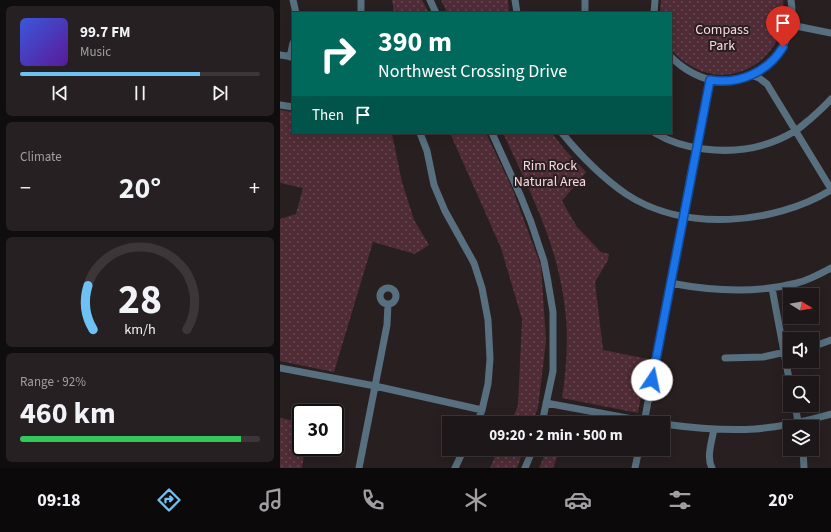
<!DOCTYPE html>
<html lang="en">
<head>
<meta charset="utf-8">
<style>
  :root { --surface:#1e1719; --page:#262022; --text:#f1f3f6; --muted:#a19fa2; --line:#3c3638; --accent:#6dc2f3 }
  body { margin:0; font-family:"Source Sans 3",sans-serif; background:var(--page); color:var(--text); height:100vh; display:flex; flex-direction:column; font-size:15px; white-space:nowrap }
  * { box-sizing:border-box; margin:0 }
  p { font-size:13px; color:var(--muted) }
  .icon { flex:none; width:22px; height:22px; fill:none; stroke:currentColor; stroke-width:2; stroke-linecap:round; stroke-linejoin:round }
  .map { position:relative; flex:1; overflow:hidden }
  .side { display:flex; flex-direction:column; gap:6px; padding:6px; background:#100d0e; width:280px }
  .side>* { flex:none }
  .hud { position:absolute; left:12px; top:12px; width:380px; height:122px; border-radius:0px; box-shadow:0 2px 10px #0003,0 0 0 1px var(--line); background:#00695c; color:#fff; overflow:hidden }
  .needle { width:26px; rotate:101deg }
  .tools { position:absolute; left:503px; top:288px; display:grid; gap:8px }
  .tools a { display:grid; place-items:center; width:36px; height:36px; border-radius:0px; background:var(--surface); box-shadow:0 2px 10px #0003,0 0 0 1px var(--line); font-size:20px }
  .speed { position:absolute; left:12px; top:404px; display:flex; gap:8px; font-size:20px; font-weight:700; text-align:center }
  .speed>* { display:grid; place-content:center; width:52px; height:52px; border-radius:50%; background:var(--surface); box-shadow:0 2px 10px #0003,0 0 0 1px var(--line); line-height:1 }
  .speed .limit { border:2px solid #111; border-radius:6px; background:#fff; color:#111 }
  .pin { position:absolute; display:grid; place-items:center; width:34px; height:34px; color:#fff; margin:-41px -17px; border-radius:50% 50% 50% 0; rotate:-45deg; box-shadow:0 0 4px #0007 }
  .pin .icon { rotate:45deg }
  .me { position:absolute; width:44px; margin:-22px; rotate:11deg; stroke-linejoin:round; filter:drop-shadow(0 0 3px #0008) }
  .turn { display:flex; align-items:center; gap:14px; height:84px; padding:0 20px; font-size:18px }
  .turn .icon { width:52px; height:52px; stroke-width:2.5 }
  .turn b { display:block; font-size:28px; line-height:34px }
  .then { display:flex; align-items:center; height:38px; padding:0 20px; background:#0003; gap:8px; font-size:15px }
  .big { font-size:30px; font-weight:700; line-height:1.1 }
  .side .tile { flex:1; display:flex; flex-direction:column; justify-content:center; gap:6px; min-width:0; padding:0 14px; border-radius:6px; background:var(--page) }
  .side .dial { align-items:center; gap:0 }
  .dial svg { height:104px; overflow:visible; fill:none; stroke:var(--line); stroke-width:7; stroke-linecap:round; text-anchor:middle }
  .dial text { fill:var(--text); stroke:none }
  .song { display:flex; align-items:center; gap:12px }
  .cover { width:48px; height:48px; border-radius:6px; background:linear-gradient(135deg,hsl(230 70% 55%),hsl(270 70% 35%)) }
  .played { height:4px; border-radius:2px; background:linear-gradient(90deg,var(--accent) 75%,var(--line) 75%) }
  .keys { display:flex; justify-content:space-around; direction:ltr }
  .heat { display:flex; justify-content:space-between; align-items:center; font-size:22px; direction:ltr }
  .charge { height:6px; border-radius:3px; background:linear-gradient(90deg,#34c759 92%,var(--line) 0) }
  .trip { position:absolute; left:162px; top:416px; width:228px; height:40px; border-radius:0px; background:var(--surface); box-shadow:0 2px 10px #0003,0 0 0 1px var(--line); font-weight:700; line-height:40px; text-align:center }
  .tabs { display:flex; height:64px; justify-content:space-around; align-items:center; background:#0c090a; color:var(--muted) }
  .tabs .icon { width:28px; height:28px }
  .tabs .selected { color:var(--accent) }
  .tabs b { font-size:18px; color:var(--text) }
  main { display:flex; flex:1; min-height:0 }
  .map>svg:first-child { display:block }
  .grass { fill:url(#grass-dots) }
  .lines { fill:none; stroke-linecap:round; stroke-linejoin:round }
  .minor { stroke:#576f7e; stroke-width:7 }
  .route-casing { stroke:#114b97; stroke-width:10 }
  .route { stroke:#1a73e8; stroke-width:7 }
  .labels { text-anchor:middle; stroke-width:4; stroke-linejoin:round; paint-order:stroke }
  .park-label { font-size:14px; fill:#fed7e0; stroke:#281f21 }
</style>
</head>
<body>
<main>
<section class="side">
<div class="tile">
<div class="song"><i class="cover"></i><div><b>99.7 FM</b><p>Music</p></div></div>
<div class="played"></div>
<div class="keys"><svg class="icon" aria-label="previous" viewBox="0 0 24 24"><path d="M18 5L8 12l10 7zM5 5v14"/></svg><svg class="icon" aria-label="pause" viewBox="0 0 24 24"><path d="M8 5v14M16 5v14"/></svg><svg class="icon" aria-label="next" viewBox="0 0 24 24"><path d="M6 5l10 7-10 7zM19 5v14"/></svg></div>
</div>
<div class="tile"><p>Climate</p>
<div class="heat"><a>−</a><b class="big">20°</b><a>+</a></div>
</div>
<div class="tile dial"><svg viewBox="0 0 100 80">
<path d="M14 69A42 42 0 1 1 86 69"/>
<path d="M14 69A42 42 0 0 1 10 35" stroke="#6dc2f3"/>
<text x="50" y="56" font-size="32" font-weight="700">28</text>
<text x="50" y="72" font-size="11">km/h</text>
</svg></div>
<div class="tile"><p>Range · 92%</p><b class="big">460 km</b><div class="charge"></div></div>
</section>
<div class="map">
<svg width="551" height="468" viewBox="0 0 551 468">
  <defs>
    <pattern id="grass-dots" width="8" height="8" patternUnits="userSpaceOnUse"><rect width="8" height="8" fill="#502c36"/><path d="M2 2h.1M6 6h.1" fill="none" stroke="#684a52" stroke-width="1.8" stroke-linecap="round"/></pattern>
  </defs>
  <rect width="100%" height="100%" fill="#281f21"/>
  <path class="grass" d="M112,0H142L149,13H114Z
    M161,0H228L229,13H167Z
    M381,0H503C512,55 452,97 405,62C400,59 392,52 391,47C390,44 391,40 391,37C391,29 391,21 391,13H380Z
    M0,110L13,112V133H111L112,134L122,182L134,220L149,245L135,254L93,242L54,372L0,361V219L16,214L23,188L0,183Z
    M170,133H206L232,188L261,266L266,341L258,408L252,423H230L238,406L242,319L221,248Z
    M223,133H272L285,150L306,172L282,201L297,227L321,252L329,254L328,260L315,282L323,350L368,359L358,413L282,398C287,365 289,333 284,301C276,241 248,187 223,133Z
    M0,418L21,422V447H25L22,468H0Z
    M218,449H244L237,468H210Z
    M267,449H280L273,468H259Z"/>
  <g class="lines">
    <path class="minor" d="M13,0L16,13
      M81,0V13
      M150,0L156,13
      M235,0L237,13
      M305,13V0
      M374,13L375,0
      M511,25L551,33
      M0,55L13,57
      M10,57L13,43
      M391,57C403,69 421,80 439,81C484,84 518,44 511,0
      M471,75L479,78L487,84L551,189
      M0,105L13,107
      M140,133L147,151L154,185L165,211L194,263L202,288L208,320L210,359L208,384L202,410L197,423
      M212,133L241,197L251,222L264,261L268,282L273,312V371L262,423
      M282,133C300,155 323,178 346,194C403,232 494,225 551,190
      M375,133C390,142 407,147 424,149C455,153 487,148 515,131C520,128 524,124 529,120C537,113 544,107 551,99
      M390,283C432,291 475,294 517,283C529,280 540,274 551,268
      M492,288L510,384
      M100 296a8 8 0 1 1 16 0a8 8 0 1 1-16 0Z
      M532,347L551,340
      M445,358L483,357L510,351
      M0,368L95,386L202,410
      M266,403L374,423
      M515,405L519,427
      M364,423L390,283L404,216L409,182L431,80
      M383,424C413,428 445,431 475,429C501,427 526,421 551,414
      M523,449L524,468
      M79,468L107,325L108,304
      M175,468L184,449
      M245,468L253,449
      M355,468L359,449
      M432,468C426,457 432,441 434,429"/>
  </g>
  <g class="lines">
    <defs>
      <path id="route" d="M372,380C391,280 410,180 430,80C459,85 488,72 503,47"/>
    </defs>
    <use href="#route" class="route-casing"/>
    <use href="#route" class="route"/>
  </g>
  <g class="labels">
    <g class="park-label">
      <text x="442" y="34">Compass<tspan x="442" dy="16">Park</tspan></text>
      <text x="270" y="170">Rim Rock<tspan x="270" dy="16">Natural Area</tspan></text>
    </g>
  </g>
</svg>
<div class="tools">
<a><svg class="needle" viewBox="-14 -14 28 28"><path d="M0-13l5 13h-10z" fill="#e53935"/><path d="M0 13l5-13h-10z" fill="#a19fa2"/></svg></a>
<a><svg class="icon" aria-label="sound" viewBox="0 0 24 24"><path d="M4 9h4l5-4v14l-5-4H4zM17 9q2 3 0 6"/></svg></a>
<a><svg class="icon" aria-label="search" viewBox="0 0 24 24"><circle cx="10" cy="10" r="6"/><path d="M15 15l6 6"/></svg></a>
<a><svg class="icon" aria-label="layers" viewBox="0 0 24 24"><path d="M12 4l9 5-9 5-9-5zM3 14l9 5 9-5"/></svg></a>
</div>
<div class="speed"><div class="limit">30</div></div>
<div class="pin" style="left:503px;top:47px;background:#d93025"><svg class="icon" aria-label="arrive" viewBox="0 0 24 24"><path d="M6 21V4h12l-3 4 3 4H6"/></svg></div>
<svg class="me" style="left:372px;top:380px" viewBox="-20 -20 40 40"><circle r="19" fill="#fff"/><path d="M0-13L10 11 0 6-10 11z" fill="#1a73e8"/></svg>
<div class="trip">09:20 · 2 min · 500 m</div>
<div class="hud">
<div class="turn"><svg class="icon" aria-label="right" viewBox="0 0 24 24"><path d="M7 20v-9h11M14 6l5 5-5 5"/></svg><div><b>390 m</b>Northwest Crossing Drive</div></div>
<div class="then">Then<svg class="icon" aria-label="arrive" viewBox="0 0 24 24"><path d="M6 21V4h12l-3 4 3 4H6"/></svg></div>
</div>
</div>
</main>
<nav class="tabs">
<b>09:18</b>
<svg class="icon selected" aria-label="directions" viewBox="0 0 24 24"><path d="M12 3l9 9-9 9-9-9zM9 14v-3h6M13 9l2 2-2 2"/></svg>
<svg class="icon" aria-label="music" viewBox="0 0 24 24"><path d="M9 18V5l10-2v13"/><circle cx="6" cy="18" r="3"/><circle cx="16" cy="16" r="3"/></svg>
<svg class="icon" aria-label="phone" viewBox="0 0 24 24"><path d="M5 4h4l2 5-3 2q2 4 5 5l2-3 5 2v4C11 20 4 13 5 4z"/></svg>
<svg class="icon" aria-label="climate" viewBox="0 0 24 24"><path d="M12 3v18M4 7l16 10M4 17L20 7"/></svg>
<svg class="icon" aria-label="car" viewBox="0 0 24 24"><path d="M5 17H2v-5l4-1 3-4h7l3 4 3 1v5h-3M9 17h6M6 11h13"/><circle cx="7" cy="17" r="2"/><circle cx="17" cy="17" r="2"/></svg>
<svg class="icon" aria-label="filters" viewBox="0 0 24 24"><path d="M4 7h16M4 17h16"/><circle cx="9" cy="7" r="2"/><circle cx="15" cy="17" r="2"/></svg>
<b>20°</b>
</nav>
</body>
</html>
